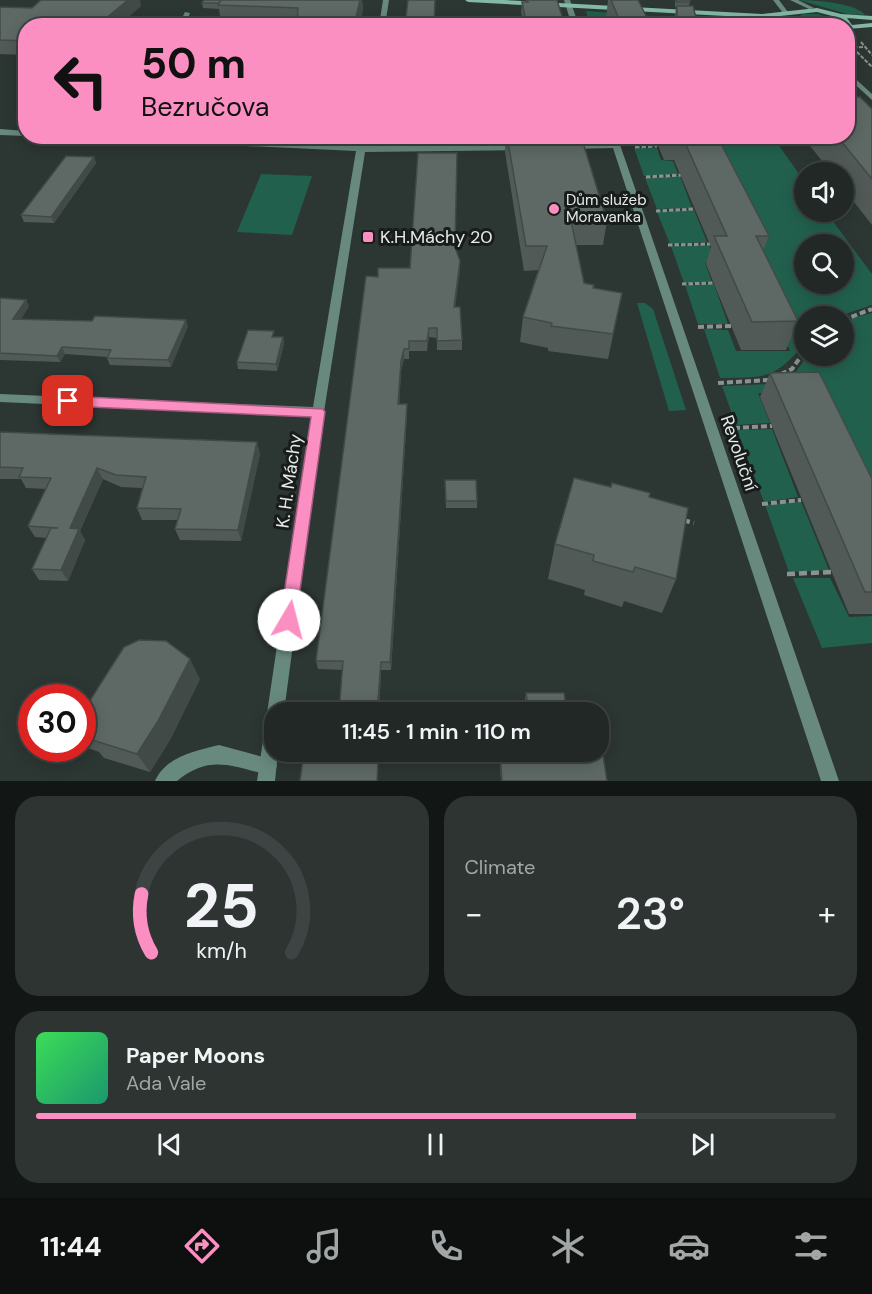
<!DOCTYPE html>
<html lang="en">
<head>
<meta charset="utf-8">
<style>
  :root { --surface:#212826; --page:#2d3432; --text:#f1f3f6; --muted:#a2a6a7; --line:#3e4443; --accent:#fc8fc2 }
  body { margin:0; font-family:"DM Sans",sans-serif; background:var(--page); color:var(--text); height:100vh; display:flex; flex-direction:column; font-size:22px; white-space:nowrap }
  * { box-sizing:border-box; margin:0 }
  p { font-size:20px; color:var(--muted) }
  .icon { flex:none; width:33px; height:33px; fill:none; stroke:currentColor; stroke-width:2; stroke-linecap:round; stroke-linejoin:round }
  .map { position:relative; height:781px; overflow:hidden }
  .panel { display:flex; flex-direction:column; gap:15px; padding:15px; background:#121615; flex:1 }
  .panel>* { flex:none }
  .top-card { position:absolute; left:18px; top:18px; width:837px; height:126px; border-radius:24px; box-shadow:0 3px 15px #0003,0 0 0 2px var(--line); background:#fc8fc2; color:#111; overflow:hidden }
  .tools { position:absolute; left:794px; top:162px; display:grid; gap:12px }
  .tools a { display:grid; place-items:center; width:60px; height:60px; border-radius:50%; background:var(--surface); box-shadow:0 3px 15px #0003,0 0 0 2px var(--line); font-size:30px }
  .speed { position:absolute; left:18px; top:684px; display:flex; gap:12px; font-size:30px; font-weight:700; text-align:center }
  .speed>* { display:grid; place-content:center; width:78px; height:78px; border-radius:50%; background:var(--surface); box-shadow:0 3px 15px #0003,0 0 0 2px var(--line); line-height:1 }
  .speed .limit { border:9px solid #d22; background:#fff; color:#111 }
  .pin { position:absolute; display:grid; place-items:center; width:51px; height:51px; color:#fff; margin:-26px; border-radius:12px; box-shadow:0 3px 9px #0006 }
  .me { position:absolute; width:66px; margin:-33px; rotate:8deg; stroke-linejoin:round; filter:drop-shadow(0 0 4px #0008) }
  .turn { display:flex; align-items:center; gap:21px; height:126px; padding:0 24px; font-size:27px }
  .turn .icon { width:78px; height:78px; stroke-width:2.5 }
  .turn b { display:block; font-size:42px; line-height:51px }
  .big { font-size:45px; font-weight:600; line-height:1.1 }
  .panel .card { flex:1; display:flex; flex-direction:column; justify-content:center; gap:9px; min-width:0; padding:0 21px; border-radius:24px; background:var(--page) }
  .panel .dial { align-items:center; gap:0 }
  .dial svg { height:156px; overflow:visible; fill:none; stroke:var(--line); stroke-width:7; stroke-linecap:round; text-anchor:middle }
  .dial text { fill:var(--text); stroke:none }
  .song { display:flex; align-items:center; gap:18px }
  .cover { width:72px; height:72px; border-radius:9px; background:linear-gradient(135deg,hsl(130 70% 55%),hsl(160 70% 35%)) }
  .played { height:6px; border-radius:3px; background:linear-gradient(90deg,var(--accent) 75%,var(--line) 75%) }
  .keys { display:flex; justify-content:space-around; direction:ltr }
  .heat { display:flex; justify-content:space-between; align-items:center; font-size:33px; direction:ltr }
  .panel .tiles { flex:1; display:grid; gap:15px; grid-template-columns:1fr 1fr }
  .card:last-child { grid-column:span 2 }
  .trip { position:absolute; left:264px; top:702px; width:345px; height:60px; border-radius:24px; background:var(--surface); box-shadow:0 3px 15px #0003,0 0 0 2px var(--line); font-weight:600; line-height:60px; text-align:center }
  .tabs { display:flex; height:96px; justify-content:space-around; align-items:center; background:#0d100f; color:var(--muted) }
  .tabs .icon { width:42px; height:42px }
  .tabs .on { color:var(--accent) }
  .tabs b { font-size:27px; color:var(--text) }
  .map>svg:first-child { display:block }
  .green { fill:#22604e; fill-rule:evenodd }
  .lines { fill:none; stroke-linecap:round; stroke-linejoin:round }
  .path-far3 { stroke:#8a938f; stroke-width:2; stroke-dasharray:4 1.5; stroke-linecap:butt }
  .path-far2 { stroke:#8a938f; stroke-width:3; stroke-dasharray:4.5 2; stroke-linecap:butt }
  .path-far1 { stroke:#8a938f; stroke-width:4; stroke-dasharray:6 3; stroke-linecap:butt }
  .path { stroke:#8a938f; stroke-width:4.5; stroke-dasharray:8 4; stroke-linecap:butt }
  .lane { fill:#68897d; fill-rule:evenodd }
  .street { fill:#68897d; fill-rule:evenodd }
  .secondary { fill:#84b9a7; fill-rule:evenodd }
  .wall { fill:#515a57 }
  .shaded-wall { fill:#424a47 }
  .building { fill:#5e6965; stroke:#424a47; stroke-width:1.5 }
  .route { fill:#fc8fc2; stroke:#a45d7e; stroke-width:1.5 }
  .poi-dot { fill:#fc8fc2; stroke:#181c1b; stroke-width:2 }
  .labels { text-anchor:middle; stroke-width:6; stroke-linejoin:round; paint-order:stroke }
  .far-poi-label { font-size:15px; fill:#e5ece9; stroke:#181c1b; text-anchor:start }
  .poi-label { font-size:18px; fill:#e5ece9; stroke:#181c1b; text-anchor:start }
  .street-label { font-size:18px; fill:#e5ece9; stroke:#181c1b }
</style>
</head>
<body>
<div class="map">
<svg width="872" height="781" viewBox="0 0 872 781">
  <rect width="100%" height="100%" fill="#2c3632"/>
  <path class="green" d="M799,0C814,0 857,3 865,15L847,14Z
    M586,11L699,20L703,25H638L633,17H605L608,25H590Z
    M803,14H818L832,19L834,25H800L795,19Z
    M691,137H773L804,181V212H826L872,274V305L839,316H804V344C774,380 765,377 720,378L704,329L728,330L736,351H790ZM804,244H843V284H804Z
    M634,148H657L661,160L673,161L678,174L644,176Z
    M261,174L312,176L292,235L237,232Z
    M680,176L692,208L657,209L645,178Z
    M694,210L707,242L670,244L657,212Z
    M709,245L717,263H705L712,282L684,283L671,246Z
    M714,284L728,324H698L685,285Z
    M637,303H645L653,309L686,410L669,411Z
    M872,313V522L810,392L758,393L770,423L736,425L722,386L769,384L793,376L807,356H843V325L853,318Z
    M772,429L798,497L764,502L737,430Z
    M801,501L829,570L789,572L765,505Z
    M793,578H830L849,617L872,616V643L822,648Z"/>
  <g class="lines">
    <path class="path-far3" d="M861,42L872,55
      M848,48L863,47
      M853,48L872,67"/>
    <path class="path-far2" d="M635,147L657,146
      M646,177L681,175
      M656,211L695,209
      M668,245L710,244
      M682,284L715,283"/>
    <path class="path-far1" d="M843,320L872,309
      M698,327L731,326
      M781,374L792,369L804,352
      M718,383L769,380
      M734,428L772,426
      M762,504L801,500"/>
    <path class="path" d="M682,520L694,523
      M787,574L832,572"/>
    <path class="lane" d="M219,745L274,760L277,766L274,772L268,775C232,766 209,754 177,781H155C166,756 196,751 219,745Z"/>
    <path class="street" d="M383,0H389L385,26H379Z
      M564,0H570L579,26H572Z
      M773,0H779L788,12L787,13H783Z
      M790,0H798L814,8L809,9Z
      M185,12L190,13L185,26H178Z
      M848,72L872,94V100L848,78Z
      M0,129L26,131V136L0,135Z
      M90,136H156L357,146L359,136H367L366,146L522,144L526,147L522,150L365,152L324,412L284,712H274V752H278L275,781H257L311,416L0,402V394L313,407L356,151L94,139Z
      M609,136H617L839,781H821L613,148L569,149L565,146L569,143H611Z"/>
    <path class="secondary" d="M465,0H504L762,14L817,8L841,14L872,16V20L847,18L852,25L872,23V27L848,29V26L836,17L817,12L762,18L468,2Z
      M751,20L777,24L780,26L749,23L748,22Z"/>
  </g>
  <path class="wall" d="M204,0H362L363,9L359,26H297L221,22L219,9L203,8L202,3Z
    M526,0H557L565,26H524L521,12L522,2H526Z
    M608,0H638L651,26H609L606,18Z
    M675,0H690L689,6L698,26H675V15L676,7H675Z
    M141,6L118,26H26V55L0,54V7L32,8Z
    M872,109V225L843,188V172H831L802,136H848Z
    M395,136H429L428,142L395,141Z
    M471,136H581L607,221L603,245H576L584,283L593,288L622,293L608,359L548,351V348L520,342L523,317L538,270L524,271L505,152V141L472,140Z
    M654,136H717L769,236L763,251L798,321L786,350H741L706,264L711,247L674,160H664Z
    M94,157L96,163L54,223L24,222L21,215Z
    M455,247L460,261L455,307L462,340V350H437V338L429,337L427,351H409V359H404L401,371L399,404L407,414L391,670H381L379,712H339L343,670L318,669L316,661L378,277L410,268Z
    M0,298L26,300L29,306L21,319L188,326L171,367L110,365L107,358L108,357L65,354L60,362L0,360Z
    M275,337H283L284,344L277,371L238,369L237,362Z
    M770,373L872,479V614H849L760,397Z
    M0,432L257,442L260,454L241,541L180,540L175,529L178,520H142L137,508L142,488L121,487L103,479L80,531L85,540L68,581L39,580L32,569L47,538L35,537L28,526L46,489L26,488L21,479H0Z
    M445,486L477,501V508H446Z
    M649,497L676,579L662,613L624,601L622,607L584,595L585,590L548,579L555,544Z
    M200,679L170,740L150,772L104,758L99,752L88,748L82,742V713Z
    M526,693L566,707L597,712H497L498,707H526L525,698Z
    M499,752H598L607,781H501Z"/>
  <path class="shaded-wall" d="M128,0H140L141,6L118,26H107L105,19Z
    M360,0H362L363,9L359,26H354Z
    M59,17L62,26H50Z
    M94,157L96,163L54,223L51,217Z
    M460,261V271L454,316V307Z
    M26,300L29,306L17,326L13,319Z
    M186,320L188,326L171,367L168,360Z
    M429,328V337L427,351V341Z
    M283,337L284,344L277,371L276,364Z
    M62,347L65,354L60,362L57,356Z
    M404,349V359L401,371L399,413L398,404L401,361Z
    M407,404V414L391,670L390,662Z
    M257,442L260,454L241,541L238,530Z
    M97,468L103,479L80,531L85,540L68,581L61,570L70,528Z
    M190,659L200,679L170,740L150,772L137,754Z
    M381,662V670L379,712H377Z
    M375,752H376L375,770L374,763Z"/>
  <path class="building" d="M41,0H128L105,19L59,17L50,26H26V41L0,40V7L32,8Z
    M204,0H221L219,3H202Z
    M221,0H360L354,26H297L298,8L218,5Z
    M408,0H435L434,26H405Z
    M527,0H557L565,26H527L522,2H528Z
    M611,0H638L651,26H622Z
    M676,0H690V2H676Z
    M677,6H693L698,26H677Z
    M848,97H860L872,109V179L837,136H848Z
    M507,136H581L607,221H571L584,283L594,285L593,288L622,293L613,334L551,326L552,323L523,317L547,246H526Z
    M682,136H717L769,236H756L798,321L752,322L714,236H727Z
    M418,153H457L455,247L460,261L454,307H460L462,340L437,341V328H429L427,341H409V349H404L401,361L398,404H407L390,662H381L377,712H339L343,661H316L366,276L378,277V268H410Z
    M66,156L94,157L51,217L21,215Z
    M0,298L26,300L13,319L92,321L95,316L186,320L168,360L107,358L111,350L62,347L57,356L0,353Z
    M248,330L274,331L272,337H283L276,364L237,362Z
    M819,372L872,479V592H865L770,373Z
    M0,432L257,442L238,530L175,529L181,509L137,508L146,477L116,475L97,468L70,528L79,529L61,570L32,569L51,528H58L28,526L51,478L19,477L23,468L0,467Z
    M574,478L611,487L612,483L650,493L649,497L688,508L676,579L635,567L633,572L593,561L594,555L555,544Z
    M445,480H476L477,501H446Z
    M139,640L166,641L190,659L158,721L137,754L89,739L92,736L82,733V713L124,647Z
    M526,693H564L566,707H596L597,712H498V707H528Z
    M598,723L607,781H502L500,752H598Z
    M304,752H375L374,763H378L377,781H300Z"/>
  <path class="route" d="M68,396L323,409L325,412L295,626L289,628L283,626L280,620L311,417L68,406L61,401Z"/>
  <g class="poi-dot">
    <circle cx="554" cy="209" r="6"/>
    <rect x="362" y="231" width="12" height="12" rx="3"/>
  </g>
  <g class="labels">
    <g class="far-poi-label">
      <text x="566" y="205">Dům služeb<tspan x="566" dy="17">Moravanka</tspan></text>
    </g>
    <g class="poi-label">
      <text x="380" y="243">K.H.Máchy 20</text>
    </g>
    <g class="street-label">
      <text transform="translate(739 453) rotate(71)" y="6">Revoluční</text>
      <text transform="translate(289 481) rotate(-82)" y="6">K. H. Máchy</text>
    </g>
  </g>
</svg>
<div class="tools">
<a><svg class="icon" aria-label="sound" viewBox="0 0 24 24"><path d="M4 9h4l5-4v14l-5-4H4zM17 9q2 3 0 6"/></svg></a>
<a><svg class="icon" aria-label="search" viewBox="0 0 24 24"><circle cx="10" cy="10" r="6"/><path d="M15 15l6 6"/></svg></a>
<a><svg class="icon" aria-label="layers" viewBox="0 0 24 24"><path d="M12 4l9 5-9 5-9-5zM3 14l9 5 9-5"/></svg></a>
</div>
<div class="speed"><div class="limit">30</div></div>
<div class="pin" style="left:68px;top:401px;background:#d93025"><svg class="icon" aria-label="arrive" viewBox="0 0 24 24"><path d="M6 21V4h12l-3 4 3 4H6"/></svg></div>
<svg class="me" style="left:289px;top:620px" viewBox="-20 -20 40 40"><circle r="19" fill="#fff"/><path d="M0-13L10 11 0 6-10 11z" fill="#fc8fc2"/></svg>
<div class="trip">11:45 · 1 min · 110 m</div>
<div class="top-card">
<div class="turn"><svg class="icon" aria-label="left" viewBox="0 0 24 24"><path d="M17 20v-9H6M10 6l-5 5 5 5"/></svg><div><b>50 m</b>Bezručova</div></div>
</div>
</div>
<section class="panel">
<div class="tiles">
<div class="card dial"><svg viewBox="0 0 100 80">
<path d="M14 69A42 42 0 1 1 86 69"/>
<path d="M14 69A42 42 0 0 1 9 39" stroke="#fc8fc2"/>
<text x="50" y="56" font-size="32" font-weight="700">25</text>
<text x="50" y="72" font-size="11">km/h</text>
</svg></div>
<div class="card"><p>Climate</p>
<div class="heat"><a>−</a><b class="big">23°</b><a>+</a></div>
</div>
<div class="card">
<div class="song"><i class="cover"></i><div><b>Paper Moons</b><p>Ada Vale</p></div></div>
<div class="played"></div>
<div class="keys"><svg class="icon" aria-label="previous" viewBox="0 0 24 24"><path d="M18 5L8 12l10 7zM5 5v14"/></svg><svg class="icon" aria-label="pause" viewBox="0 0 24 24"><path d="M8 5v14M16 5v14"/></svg><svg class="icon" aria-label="next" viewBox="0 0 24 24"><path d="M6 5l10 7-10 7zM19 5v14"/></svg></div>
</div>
</div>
</section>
<nav class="tabs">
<b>11:44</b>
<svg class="icon on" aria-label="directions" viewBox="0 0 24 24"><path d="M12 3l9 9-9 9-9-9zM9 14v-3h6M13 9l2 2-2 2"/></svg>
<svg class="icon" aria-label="music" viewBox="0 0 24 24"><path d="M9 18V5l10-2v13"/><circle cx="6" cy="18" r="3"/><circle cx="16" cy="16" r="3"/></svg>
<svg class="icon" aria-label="phone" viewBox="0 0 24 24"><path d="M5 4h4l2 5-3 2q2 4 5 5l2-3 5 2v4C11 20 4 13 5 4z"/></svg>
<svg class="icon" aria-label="climate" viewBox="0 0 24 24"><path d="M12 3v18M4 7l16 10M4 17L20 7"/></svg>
<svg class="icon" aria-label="car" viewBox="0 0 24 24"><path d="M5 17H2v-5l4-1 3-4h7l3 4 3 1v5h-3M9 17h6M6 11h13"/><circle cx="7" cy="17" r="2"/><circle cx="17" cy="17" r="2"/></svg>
<svg class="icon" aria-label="filters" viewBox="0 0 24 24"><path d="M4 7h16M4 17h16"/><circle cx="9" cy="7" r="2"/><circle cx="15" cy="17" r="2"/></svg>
</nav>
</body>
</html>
